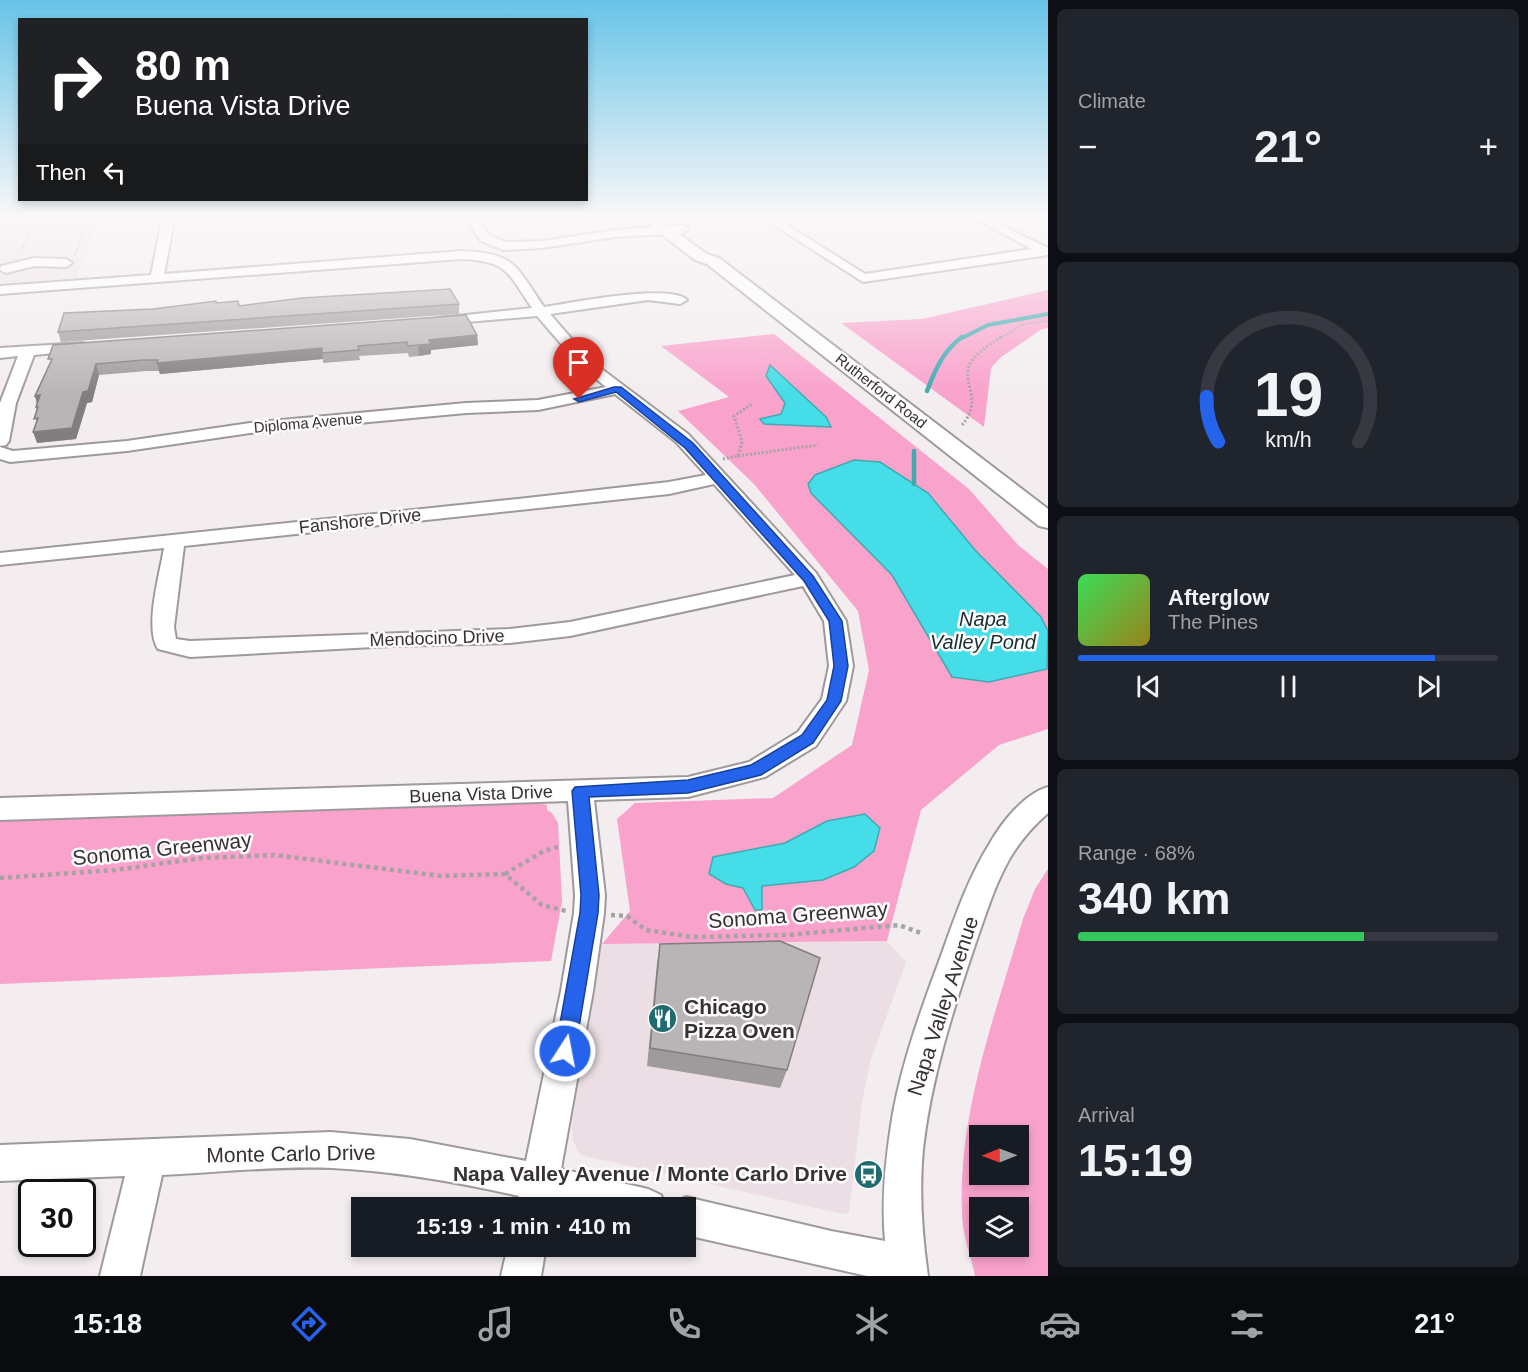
<!DOCTYPE html>
<html lang="en">
<head>
<meta charset="utf-8">
<style>
  :root { --surface:#171b24; --page:#20242c; --text:#f1f3f6; --muted:#9ea1a6; --line:#363941; --accent:#2563eb }
  body { margin:0; font-family:Arial,sans-serif; background:var(--page); color:var(--text); height:100vh; display:flex; flex-direction:column; font-size:22px; white-space:nowrap }
  * { box-sizing:border-box; margin:0 }
  p { font-size:20px; color:var(--muted) }
  .icon { flex:none; width:33px; height:33px; fill:none; stroke:currentColor; stroke-width:2; stroke-linecap:round; stroke-linejoin:round }
  .map { position:relative; flex:1; overflow:hidden }
  .panel { display:flex; flex-direction:column; gap:9px; padding:9px; background:#0d0f14; width:480px }
  .panel>* { flex:none }
  .banner { position:absolute; left:18px; top:18px; width:570px; height:183px; border-radius:0px; box-shadow:0 3px 9px #0003; background:#202124; color:#fff; overflow:hidden }
  .needle { width:39px; rotate:269deg }
  .fabs { position:absolute; left:969px; top:1125px; display:grid; gap:12px }
  .fabs a { display:grid; place-items:center; width:60px; height:60px; border-radius:0px; background:var(--surface); box-shadow:0 3px 9px #0003; font-size:30px }
  .speed { position:absolute; left:18px; top:1179px; display:flex; gap:12px; font-size:30px; font-weight:700; text-align:center }
  .speed>* { display:grid; place-content:center; width:78px; height:78px; border-radius:50%; background:var(--surface); box-shadow:0 3px 9px #0003; line-height:1 }
  .speed .limit { border:3px solid #111; border-radius:9px; background:#fff; color:#111 }
  .pin { position:absolute; display:grid; place-items:center; width:51px; height:51px; color:#fff; margin:-62px -26px; border-radius:50% 50% 50% 0; rotate:-45deg; box-shadow:0 0 6px #0007 }
  .pin .icon { rotate:45deg }
  .me { position:absolute; width:66px; margin:-33px; rotate:11deg; stroke-linejoin:round; filter:drop-shadow(0 0 4px #0008) }
  .turn { display:flex; align-items:center; gap:21px; height:126px; padding:0 18px; font-size:27px }
  .turn .icon { width:78px; height:78px; stroke-width:2.5 }
  .turn b { display:block; font-size:42px; line-height:51px }
  .then { display:flex; align-items:center; height:57px; padding:0 18px; background:#0003; gap:12px; font-size:22px }
  .big { font-size:45px; font-weight:600; line-height:1.1 }
  .panel .card { flex:1; display:flex; flex-direction:column; justify-content:center; gap:9px; min-width:0; padding:0 21px; border-radius:9px; background:var(--page) }
  .panel .dial { align-items:center; gap:0 }
  .dial svg { height:156px; overflow:visible; fill:none; stroke:var(--line); stroke-width:7; stroke-linecap:round; text-anchor:middle }
  .dial text { fill:var(--text); stroke:none }
  .song { display:flex; align-items:center; gap:18px }
  .cover { width:72px; height:72px; border-radius:9px; background:linear-gradient(135deg,hsl(130 70% 55%),hsl(50 70% 35%)) }
  .played { height:6px; border-radius:3px; background:linear-gradient(90deg,var(--accent) 85%,var(--line) 85%) }
  .keys { display:flex; justify-content:space-around; direction:ltr }
  .heat { display:flex; justify-content:space-between; align-items:center; font-size:33px; direction:ltr }
  .charge { height:9px; border-radius:4px; background:linear-gradient(90deg,#34c759 68%,var(--line) 0) }
  .trip { position:absolute; left:351px; top:1197px; width:345px; height:60px; border-radius:0px; background:var(--surface); box-shadow:0 3px 9px #0003; font-weight:600; line-height:60px; text-align:center }
  .tabs { display:flex; height:96px; justify-content:space-around; align-items:center; background:#090b0e; color:var(--muted) }
  .tabs .icon { width:42px; height:42px }
  .tabs .on { color:var(--accent) }
  .tabs b { font-size:27px; color:var(--text) }
  main { display:flex; flex:1; min-height:0 }
  .map>svg:first-child { display:block }
  .built { fill:#ebdee4 }
  .green { fill:#f9a2cc; fill-rule:evenodd }
  .water { fill:#45dde7; stroke:#40aab1; stroke-width:1.5 }
  .lines { fill:none; stroke-linecap:round; stroke-linejoin:round }
  .stream-far1 { stroke:#40aab1; stroke-width:4 }
  .stream { stroke:#40aab1; stroke-width:4.5 }
  .minor-casing { stroke:#9e999b; stroke-width:4 }
  .major-casing { stroke:#9e999b; stroke-width:4 }
  .path-far2 { stroke:#a7a2a4; stroke-width:2; stroke-dasharray:1.5 1.5; stroke-linecap:butt }
  .path-far1 { stroke:#a7a2a4; stroke-width:3; stroke-dasharray:2 2; stroke-linecap:butt }
  .path { stroke:#a7a2a4; stroke-width:4.5; stroke-dasharray:4 4; stroke-linecap:butt }
  .minor { fill:#fff; fill-rule:evenodd }
  .major { fill:#fff; fill-rule:evenodd }
  .wall { fill:#9f9b9d }
  .shaded-wall { fill:#827e7f }
  .building { fill:#b9b4b6; stroke:#827e7f; stroke-width:1.5 }
  .route { fill:#2563eb; stroke:#184099; stroke-width:1.5 }
  .labels { text-anchor:middle; stroke-width:5; stroke-linejoin:round; paint-order:stroke }
  .far-street-label { font-size:15px; fill:#343233; stroke:#fefbfc }
  .street-label { font-size:18px; fill:#343233; stroke:#fefbfc }
  .water-label { font-size:20px; font-style:italic; fill:#162f30; stroke:#fefbfc }
  .near-street-label { font-size:21px; fill:#343233; stroke:#fefbfc }
  .near-poi-label { font-size:21px; font-weight:bold; fill:#343233; stroke:#fefbfc; text-anchor:start }
</style>
</head>
<body>
<main>
<div class="map">
<svg width="1048" height="1276" viewBox="0 0 1048 1276">
  <rect width="100%" height="100%" fill="#f3edef"/>
  <path class="built" d="M0,216H100L77,278L0,283Z
    M887,941L906,962L870,1062L862,1102L849,1213L843,1214L580,1155L573,1140L572,1124L602,944Z"/>
  <path class="green" d="M1048,290V328L1042,329L1001,357L991,368L984,427L841,323L922,319Z
    M774,334L969,489L1018,545L1048,569V729L999,745L921,810L887,941L602,944L630,911L617,819L635,803L773,798L852,745L869,670L858,611L754,484L678,411L729,397L661,346Z
    M536,803L547,805V810L552,813L558,823L562,901L551,961L0,984V821Z
    M1048,869V1276H975C971,1255 962,1235 962,1213C958,1112 995,1016 1023,919L1035,889ZM980,1136H1018V1174H980ZM980,1208H1018V1246H980Z"/>
  <path class="water" d="M770,365L826,417L831,427L764,424L760,419L781,414L785,403L766,376Z
    M854,460L880,462L928,493L975,550L1041,617L1048,631L1047,669L989,682L952,677L892,575L811,493L808,484L815,475Z
    M865,814L880,828L874,851L854,867L823,880L762,886V910H755L743,888L726,884L709,874L713,857L785,843L827,821Z"/>
  <g class="lines">
    <path class="stream-far1" d="M960,339L988,325L1048,314"/>
    <path class="stream" d="M927,391C935,370 943,351 962,337
      M914,451V484"/>
    <defs>
      <path id="minor" d="M163,216H175L164,274L461,251C516,253 515,265 544,307C571,303 670,283 687,300L680,304L648,300L550,314L591,361L688,434L816,573L846,621L853,666L846,701L816,746L765,777L688,797L594,800L605,895L604,913L593,991L561,1169L648,1189L661,1195L666,1208H570L554,1204V1208H516L519,1196C457,1182 395,1171 332,1168C278,1166 218,1172 162,1175L140,1276H100L125,1176L0,1181V1145L330,1132L410,1139L526,1161L561,991L574,913L575,895L568,801L0,820V798L688,777L749,762L798,732L822,699L829,666L824,621L803,586L570,636L510,643L392,646L190,657L158,649C144,628 160,573 164,548L0,565V553L518,499L669,482L706,475L676,442L615,394L538,410L466,413L250,433L127,451L10,462L0,459V447L13,451L127,441L250,423L466,403L538,400L606,387L581,367L537,316L433,325L431,322L438,318L532,308C507,272 508,261 461,259L0,294V286L151,275ZM714,484L795,575L570,622L510,629L190,641L176,639L174,627L184,546L669,494Z
        M308,216H351C343,222 316,222 308,216Z
        M464,216H475L489,235L505,242L542,241L615,230L683,225L689,229L683,233L615,237L542,248L503,250L481,241Z
        M760,216H773L865,274L1032,249L970,216H983L1048,248V255L863,282Z
        M34,258L66,259L72,263L66,267L34,266L6,273L0,270L1,266Z
        M82,343L87,344L89,347L87,350L34,355L16,403L9,441L6,445L0,446V403L18,356L0,358V348Z
        M1048,787V813C1033,826 1020,841 1010,858C995,884 986,914 976,942C953,1010 931,1078 923,1149C919,1192 922,1234 928,1276H867L686,1235V1208H671L673,1203L686,1197L831,1231L885,1241C881,1198 886,1155 893,1113C903,1059 922,1007 941,956C955,917 968,878 990,843C1002,822 1024,794 1048,787Z
        M508,1246H546L541,1276H501Z"/>
      <path id="major" d="M638,216H654L707,254L719,258L1048,509V528L1039,526L707,264L695,260Z"/>
    </defs>
    <use href="#minor" class="minor-casing"/>
    <use href="#major" class="major-casing"/>
    <path class="path-far2" d="M21,251L31,232
      M75,255L87,222
      M999,339L1024,324L1048,321"/>
    <path class="path-far1" d="M962,425C985,399 959,382 971,362C978,351 991,344 1001,337
      M738,456L818,445
      M723,459L738,456L742,442L734,416L752,404"/>
    <path class="path" d="M505,874L544,851L561,846
      M0,878L115,870L202,858L274,855L441,876L505,874L542,905L566,911
      M611,915L627,916L646,930L692,937L787,935L899,925L921,933"/>
    <use href="#minor" class="minor"/>
    <use href="#major" class="major"/>
  </g>
  <path class="wall" d="M216,303L239,306L459,304V314L61,342L58,332Z
    M477,335L478,345L431,350V354L419,356L409,357L408,353L359,356L360,360L323,363V359L160,374L159,371H147L99,375L92,402L87,403L76,439L37,443L36,424L37,404L35,396L50,363Z
    M660,944L787,1070L780,1088L647,1066L657,963Z"/>
  <path class="shaded-wall" d="M477,335L478,345L431,350V354L419,356L418,346L429,340Z
    M322,348L323,359L160,374L157,363Z
    M96,364L99,375L92,402L87,403L76,439L37,443L33,432L83,392Z
    M40,395V418L36,407H38L35,396Z"/>
  <path class="building" d="M450,289L459,304L58,332L64,313L153,309L216,301V303L238,301L239,306L302,298Z
    M466,315L477,335L429,340L431,344L408,346L407,342L358,346L359,350L322,353V348L157,363L158,360H144L96,364L88,391L83,392L72,428L33,432L38,418L34,419L38,407H36L40,395L35,396L52,359H48L53,345Z
    M780,941L820,958L787,1070L650,1048L660,944Z"/>
  <linearGradient id="sky" x2="0" y2="1"><stop stop-color="#67c4e8"/><stop offset="0.55" stop-color="#faf7f8"/><stop offset="1" stop-color="#faf7f8" stop-opacity="0"/></linearGradient>
  <rect width="1048" height="394" fill="url(#sky)"/>
  <path class="route" d="M614,387H621L693,443L813,576L842,621L848,666L841,701L813,743L761,775L688,793L589,797L599,895L598,913L575,1051L572,1058L565,1061L558,1058L555,1051L580,913L581,895L572,791L575,787L688,780L751,765L802,735L827,700L834,666L829,621L804,581L685,448L616,392L579,402L574,399Z"/>
  <defs>
    <symbol id="restaurant-disc" viewBox="-11 -11 22 22"><circle r="9.5" fill="#1f6b70" stroke="#fefbfc"/><path d="M-5-6h1v4h1v-4h1v4h1v-4h1v5L-1.5 .5V6h-2V.5L-5-1ZM5-6V6H3V1.5H1.5Q1.5-4 5-6Z" fill="#fff"/></symbol>
    <symbol id="bus-disc" viewBox="-11 -11 22 22"><circle r="9.5" fill="#1f6b70" stroke="#fefbfc"/><path d="M-5-6H5V4H4V6H2V4H-2V6H-4V4H-5ZM-3.5-4V0h7V-4ZM-3.5 1.2v1.5H-2V1.2ZM2 1.2v1.5H3.5V1.2Z" fill="#fff"/></symbol>
  </defs>
  <g fill-rule="evenodd">
    <use href="#restaurant-disc" x="646" y="1002" width="33" height="33"/>
    <use href="#bus-disc" x="852" y="1158" width="33" height="33"/>
  </g>
  <g class="labels">
    <g class="far-street-label">
      <text transform="translate(881 391) rotate(38)" y="5">Rutherford Road</text>
      <text transform="translate(308 423) rotate(-5)" y="5">Diploma Avenue</text>
    </g>
    <g class="street-label">
      <text transform="translate(360 521) rotate(-6)" y="6">Fanshore Drive</text>
      <text transform="translate(437 638) rotate(-2)" y="6">Mendocino Drive</text>
      <text transform="translate(481 794) rotate(-2)" y="6">Buena Vista Drive</text>
    </g>
    <g class="water-label">
      <text x="983" y="626">Napa<tspan x="983" dy="23">Valley Pond</tspan></text>
    </g>
    <g class="near-street-label">
      <text transform="translate(162 849) rotate(-6)" y="7">Sonoma Greenway</text>
      <text transform="translate(798 915) rotate(-4)" y="7">Sonoma Greenway</text>
      <text transform="translate(943 1006) rotate(-72)" y="7">Napa Valley Avenue</text>
      <text transform="translate(291 1154) rotate(-1)" y="7">Monte Carlo Drive</text>
    </g>
    <g class="near-poi-label">
      <text x="684" y="1014">Chicago<tspan x="684" dy="24">Pizza Oven</tspan></text>
      <text x="847" y="1181" text-anchor="end">Napa Valley Avenue / Monte Carlo Drive</text>
    </g>
  </g>
</svg>
<div class="fabs">
<a><svg class="needle" viewBox="-14 -14 28 28"><path d="M0-13l5 13h-10z" fill="#e53935"/><path d="M0 13l5-13h-10z" fill="#9ea1a6"/></svg></a>
<a><svg class="icon" aria-label="layers" viewBox="0 0 24 24"><path d="M12 4l9 5-9 5-9-5zM3 14l9 5 9-5"/></svg></a>
</div>
<div class="speed"><div class="limit">30</div></div>
<div class="pin" style="left:579px;top:399px;background:#d93025"><svg class="icon" aria-label="arrive" viewBox="0 0 24 24"><path d="M6 21V4h12l-3 4 3 4H6"/></svg></div>
<svg class="me" style="left:565px;top:1051px" viewBox="-20 -20 40 40"><circle r="17" fill="#2563eb" stroke="#fff" stroke-width="3"/><path d="M0-11L8 9 0 5-8 9z" fill="#fff"/></svg>
<div class="trip">15:19 · 1 min · 410 m</div>
<div class="banner">
<div class="turn"><svg class="icon" aria-label="right" viewBox="0 0 24 24"><path d="M7 20v-9h11M14 6l5 5-5 5"/></svg><div><b>80 m</b>Buena Vista Drive</div></div>
<div class="then">Then<svg class="icon" aria-label="left" viewBox="0 0 24 24"><path d="M17 20v-9H6M10 6l-5 5 5 5"/></svg></div>
</div>
</div>
<section class="panel">
<div class="card"><p>Climate</p>
<div class="heat"><a>−</a><b class="big">21°</b><a>+</a></div>
</div>
<div class="card dial"><svg viewBox="0 0 100 80">
<path d="M14 69A42 42 0 1 1 86 69"/>
<path d="M14 69A42 42 0 0 1 8 46" stroke="#2563eb"/>
<text x="50" y="56" font-size="32" font-weight="700">19</text>
<text x="50" y="72" font-size="11">km/h</text>
</svg></div>
<div class="card">
<div class="song"><i class="cover"></i><div><b>Afterglow</b><p>The Pines</p></div></div>
<div class="played"></div>
<div class="keys"><svg class="icon" aria-label="previous" viewBox="0 0 24 24"><path d="M18 5L8 12l10 7zM5 5v14"/></svg><svg class="icon" aria-label="pause" viewBox="0 0 24 24"><path d="M8 5v14M16 5v14"/></svg><svg class="icon" aria-label="next" viewBox="0 0 24 24"><path d="M6 5l10 7-10 7zM19 5v14"/></svg></div>
</div>
<div class="card"><p>Range · 68%</p><b class="big">340 km</b><div class="charge"></div></div>
<div class="card"><p>Arrival</p><b class="big">15:19</b></div>
</section>
</main>
<nav class="tabs">
<b>15:18</b>
<svg class="icon on" aria-label="directions" viewBox="0 0 24 24"><path d="M12 3l9 9-9 9-9-9zM9 14v-3h6M13 9l2 2-2 2"/></svg>
<svg class="icon" aria-label="music" viewBox="0 0 24 24"><path d="M9 18V5l10-2v13"/><circle cx="6" cy="18" r="3"/><circle cx="16" cy="16" r="3"/></svg>
<svg class="icon" aria-label="phone" viewBox="0 0 24 24"><path d="M5 4h4l2 5-3 2q2 4 5 5l2-3 5 2v4C11 20 4 13 5 4z"/></svg>
<svg class="icon" aria-label="climate" viewBox="0 0 24 24"><path d="M12 3v18M4 7l16 10M4 17L20 7"/></svg>
<svg class="icon" aria-label="car" viewBox="0 0 24 24"><path d="M5 17H2v-5l4-1 3-4h7l3 4 3 1v5h-3M9 17h6M6 11h13"/><circle cx="7" cy="17" r="2"/><circle cx="17" cy="17" r="2"/></svg>
<svg class="icon" aria-label="filters" viewBox="0 0 24 24"><path d="M4 7h16M4 17h16"/><circle cx="9" cy="7" r="2"/><circle cx="15" cy="17" r="2"/></svg>
<b>21°</b>
</nav>
</body>
</html>
